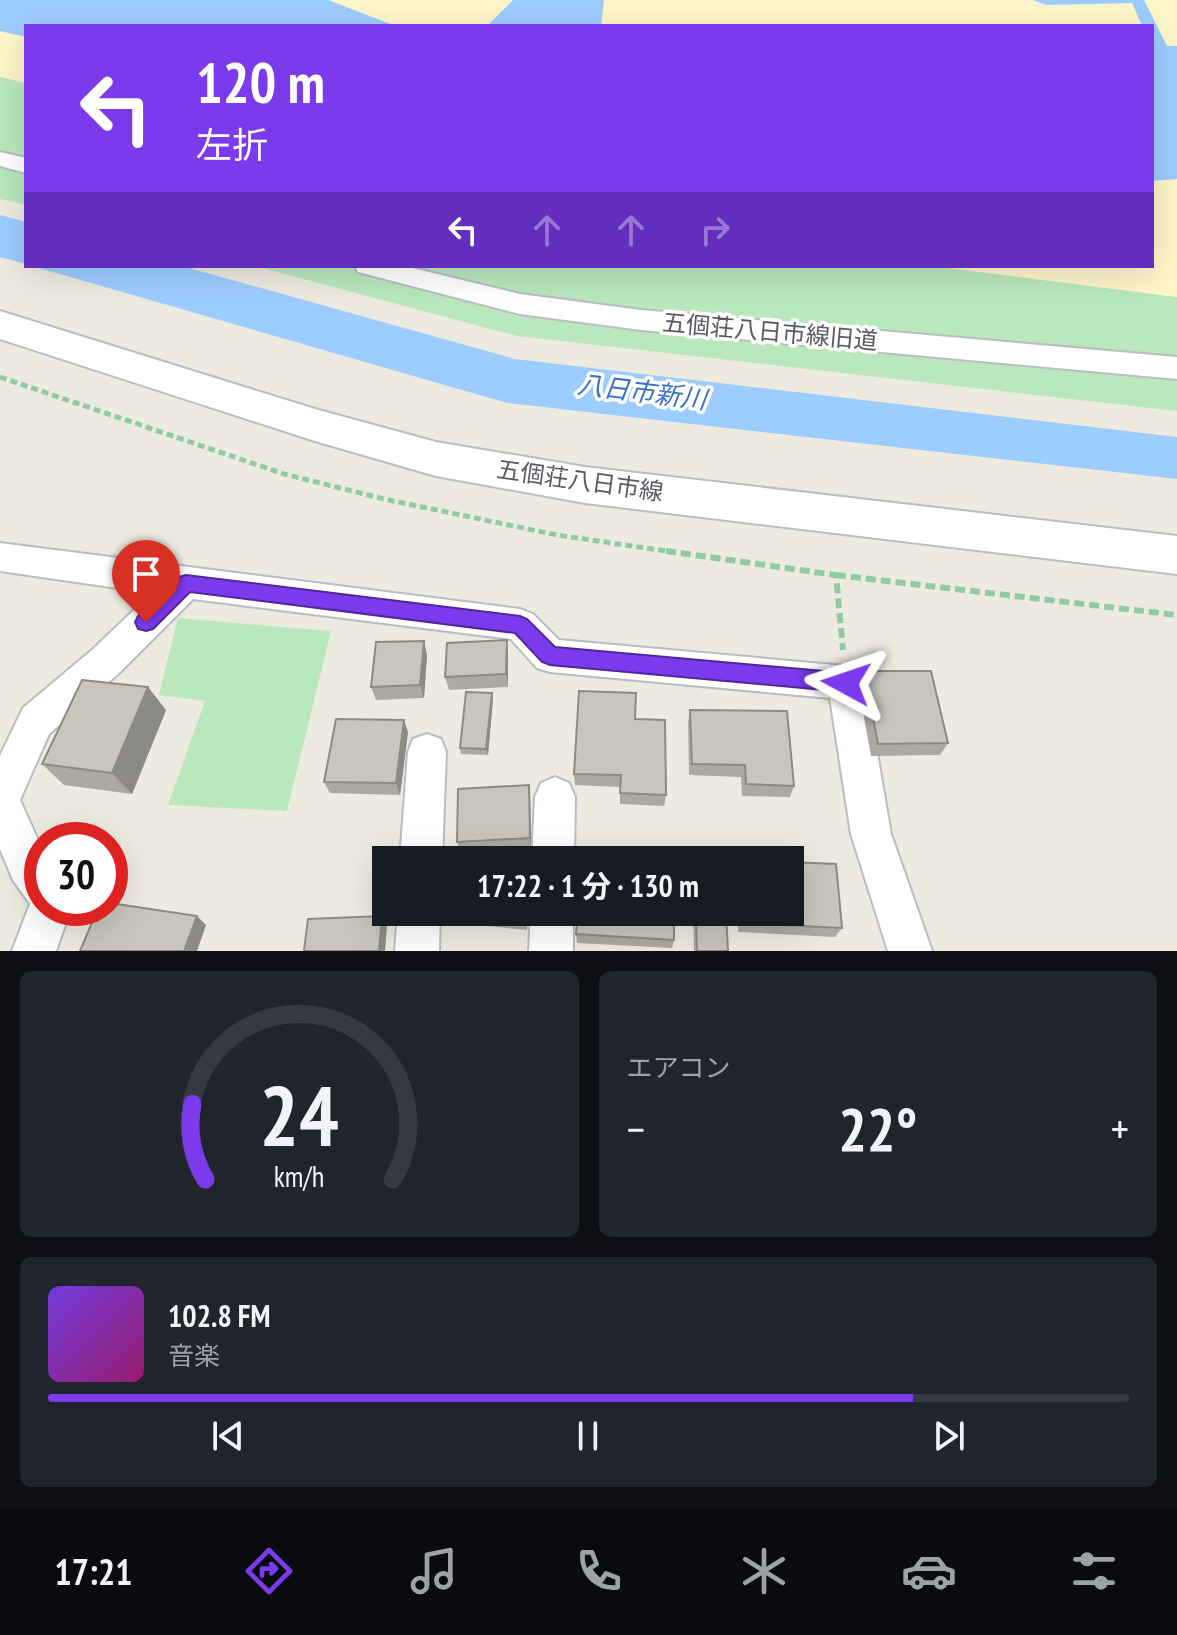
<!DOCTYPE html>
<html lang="ja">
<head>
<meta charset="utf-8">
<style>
  :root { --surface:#171b24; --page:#20242c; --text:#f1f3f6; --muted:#9ea1a6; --line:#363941; --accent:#7c3aed }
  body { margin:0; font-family:"PT Sans Narrow","Noto Sans JP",sans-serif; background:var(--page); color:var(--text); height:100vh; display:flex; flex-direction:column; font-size:30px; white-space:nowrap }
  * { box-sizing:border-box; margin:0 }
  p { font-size:26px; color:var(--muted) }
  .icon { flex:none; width:44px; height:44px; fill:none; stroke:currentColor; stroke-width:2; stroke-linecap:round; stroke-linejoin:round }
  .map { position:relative; height:951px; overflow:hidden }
  .side { display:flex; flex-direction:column; gap:20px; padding:20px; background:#0d0f14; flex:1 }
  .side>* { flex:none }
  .guide { position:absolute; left:24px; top:24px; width:1130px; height:244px; border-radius:0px; box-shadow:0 8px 32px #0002; background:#7c3aed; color:#fff; overflow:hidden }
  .speed { position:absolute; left:24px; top:822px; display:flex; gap:16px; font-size:40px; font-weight:700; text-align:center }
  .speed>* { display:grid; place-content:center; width:104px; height:104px; border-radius:50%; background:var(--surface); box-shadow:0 8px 32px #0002; line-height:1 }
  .speed .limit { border:12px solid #d22; background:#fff; color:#111 }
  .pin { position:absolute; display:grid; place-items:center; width:68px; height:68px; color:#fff; margin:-82px -34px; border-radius:50% 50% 50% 0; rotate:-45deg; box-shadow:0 0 8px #0007 }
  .pin .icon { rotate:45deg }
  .me { position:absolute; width:88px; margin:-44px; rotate:275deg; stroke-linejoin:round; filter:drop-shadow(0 0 6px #0008) }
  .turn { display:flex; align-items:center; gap:28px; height:168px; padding:0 40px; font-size:36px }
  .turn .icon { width:104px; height:104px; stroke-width:2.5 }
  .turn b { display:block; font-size:56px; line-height:68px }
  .lanes { display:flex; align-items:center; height:76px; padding:0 40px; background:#0003; justify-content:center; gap:40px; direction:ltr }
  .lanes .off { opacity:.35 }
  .big { font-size:60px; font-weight:700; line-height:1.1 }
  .side .tile { flex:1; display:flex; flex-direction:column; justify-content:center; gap:12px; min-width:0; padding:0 28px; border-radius:12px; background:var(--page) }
  .side .dial { align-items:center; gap:0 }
  .dial svg { height:208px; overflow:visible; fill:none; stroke:var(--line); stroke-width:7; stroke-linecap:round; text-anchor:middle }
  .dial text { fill:var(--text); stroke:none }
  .song { display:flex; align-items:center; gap:24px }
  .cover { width:96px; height:96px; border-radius:12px; background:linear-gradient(135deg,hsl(260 70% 55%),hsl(320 70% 35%)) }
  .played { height:8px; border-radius:4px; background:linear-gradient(90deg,var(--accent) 80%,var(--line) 80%) }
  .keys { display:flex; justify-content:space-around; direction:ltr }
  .heat { display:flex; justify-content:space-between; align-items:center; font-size:44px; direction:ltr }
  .side .tiles { flex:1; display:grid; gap:20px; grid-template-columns:1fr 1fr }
  .tile:last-child { grid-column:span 2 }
  .trip { position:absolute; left:372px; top:846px; width:432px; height:80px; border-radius:0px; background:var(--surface); box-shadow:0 8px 32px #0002; font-weight:700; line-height:80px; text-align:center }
  .dock { display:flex; height:128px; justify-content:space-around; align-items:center; background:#090b0e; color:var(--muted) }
  .dock .icon { width:56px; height:56px }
  .dock .on { color:var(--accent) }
  .dock b { font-size:36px; color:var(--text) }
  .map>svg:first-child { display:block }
  .green { fill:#b9e8bd }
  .sand { fill:#fdf6ca }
  .water { fill:#9dccff }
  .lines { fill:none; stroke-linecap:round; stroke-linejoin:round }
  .street-casing { stroke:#babcc3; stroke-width:4 }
  .secondary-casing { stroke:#babdc5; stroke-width:4 }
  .path-far1 { stroke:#92c9a6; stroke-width:5; stroke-dasharray:7 4; stroke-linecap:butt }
  .path { stroke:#92c9a6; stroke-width:6; stroke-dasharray:10 5; stroke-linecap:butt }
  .street { fill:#fff; fill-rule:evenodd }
  .secondary { fill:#fff; fill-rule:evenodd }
  .wall { fill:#aca9a2 }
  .shaded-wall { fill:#8c8a84 }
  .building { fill:#c8c5bc; stroke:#8c8a84; stroke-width:2 }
  .route { fill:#7c3aed; stroke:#51269a; stroke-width:2 }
  .labels { text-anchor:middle; stroke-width:7; stroke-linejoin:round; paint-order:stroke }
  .street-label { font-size:24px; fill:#585c62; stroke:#fff }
  .water-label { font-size:26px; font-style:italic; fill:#3672cc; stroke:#fff }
</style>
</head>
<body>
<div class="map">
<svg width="1177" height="951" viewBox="0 0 1177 951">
  <rect width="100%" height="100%" fill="#edebdf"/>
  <path class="green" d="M0,73L26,79V205L0,199Z
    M255,266H933L1177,297V411L517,336Z
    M178,618L331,631L287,811L168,805L205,701L159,695Z"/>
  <path class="sand" d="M0,0H1177V297L933,266H1152V26H26V83L0,77Z"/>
  <path class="water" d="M0,0H328L393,25L423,26H26V37L0,31Z
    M513,0H604L601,26H487Z
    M1033,0H1144L1167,46H1177V179L1152,181V26H1142L1132,3L1046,5Z
    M0,215L26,222V264L0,257Z
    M32,266H182L515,359L1177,437V479L507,403Z"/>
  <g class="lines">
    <defs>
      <path id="street" d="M0,152L26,158V173L0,166Z
        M355,266H404L520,294L641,310L1177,357V379L641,330L520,314L358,272Z
        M0,543L520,609L533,614L559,640L846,666L859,671L865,683L891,834L932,951H888L851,834L830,698L550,672L537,668L511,639L193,599L118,674L49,734L20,800L42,849V908H71L56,951H12L30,904L13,880L0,849V756L23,708L92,650L152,593L0,571Z
        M427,734L441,739L446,752L442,860H400L408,752L413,739Z
        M555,777L569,783L575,797L574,860H532L535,797L541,783Z
        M398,912H440L439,951H395Z
        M531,912H573V951H529Z"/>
      <path id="secondary" d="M0,311L315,409L436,442L585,467L1177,536V574L585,503L436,476L315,441L0,339Z"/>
    </defs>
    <use href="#street" class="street-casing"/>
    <use href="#secondary" class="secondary-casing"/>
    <path class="path-far1" d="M0,377L284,474L384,499L557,535L680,553"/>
    <path class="path" d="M666,551L836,575L843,650
      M836,575L1177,615"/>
    <use href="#street" class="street"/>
    <use href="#secondary" class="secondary"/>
  </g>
  <path class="wall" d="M508,654V687L449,690L445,677Z
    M427,655L424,698L376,700L371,687Z
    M864,671L948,743L940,755L871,756L858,684Z
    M493,699L488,755L461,754L460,748Z
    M166,710L132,794L64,785L42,764Z
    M690,710L794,786L790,797L742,796L741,777L689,775L688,722Z
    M635,719L666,795L664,806L620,804V787L575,785L574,774Z
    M408,732L400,795L330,793L324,782Z
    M530,796L531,848L460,852L457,842Z
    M529,912L527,930L476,925L474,921Z
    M693,912H726L728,951H694Z
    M738,912H790L842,928L835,937L738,932Z
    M576,934L674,940L672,948L577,943Z"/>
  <path class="shaded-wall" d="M507,640L508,654V687L506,674Z
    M424,641L427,655L424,698L420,685Z
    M148,687L166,710L132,794L112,773Z
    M492,693L493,699L488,755L486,749Z
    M404,720L408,732L400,795L396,783Z
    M529,785L530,796L531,848L530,838Z
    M197,916L206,925L197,951H184Z
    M382,916L387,925L385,951H379Z"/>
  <path class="building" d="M507,640L506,674L445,677L447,643Z
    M424,641L420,685L371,687L376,642Z
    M864,671H931L948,743L878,744Z
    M82,680L148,687L112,773L42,764Z
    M579,691L636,693L635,719L665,720L666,795L620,793L621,775L574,774Z
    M466,692L492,693L486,749L460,748Z
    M690,710L787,711L794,786L746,784L745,765L692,764Z
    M336,719L404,720L396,783L324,782Z
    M529,785L530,838L457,842L458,789Z
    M581,849L674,854V860H581Z
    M695,850L724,851V860H695Z
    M790,862L836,864L842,928L742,923V912H790Z
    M110,903L197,916L184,951H80L98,908H110Z
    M476,912H528L526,925L474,921Z
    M578,912H674V940L576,934Z
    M696,912H726L728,951H697Z
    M382,916L379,951H304L308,919Z"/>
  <path class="route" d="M186,575L520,616L527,619L555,647L846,673L853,676L856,683L853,690L846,692L550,665L542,662L515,633L190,592L153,629L146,631L138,629L135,622L138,616L179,577Z"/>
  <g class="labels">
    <g class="street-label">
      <text transform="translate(770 332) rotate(5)" y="8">五個荘八日市線旧道</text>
      <text transform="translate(580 481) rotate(8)" y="8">五個荘八日市線</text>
    </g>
    <g class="water-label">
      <text transform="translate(642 392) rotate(7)" y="9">八日市新川</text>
    </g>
  </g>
</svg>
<div class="speed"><div class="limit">30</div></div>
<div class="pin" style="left:146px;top:622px;background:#d93025"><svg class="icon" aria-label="arrive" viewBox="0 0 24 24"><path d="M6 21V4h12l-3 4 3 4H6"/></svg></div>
<svg class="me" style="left:846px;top:683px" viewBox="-20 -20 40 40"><path d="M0-17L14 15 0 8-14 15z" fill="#7c3aed" stroke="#fff" stroke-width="4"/></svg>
<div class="trip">17:22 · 1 分 · 130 m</div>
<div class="guide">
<div class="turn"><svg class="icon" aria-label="left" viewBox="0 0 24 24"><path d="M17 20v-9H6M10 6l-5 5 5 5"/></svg><div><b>120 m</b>左折</div></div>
<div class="lanes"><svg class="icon" aria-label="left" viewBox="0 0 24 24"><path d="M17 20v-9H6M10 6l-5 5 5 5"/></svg><svg class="icon off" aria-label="ahead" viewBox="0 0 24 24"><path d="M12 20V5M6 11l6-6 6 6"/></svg><svg class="icon off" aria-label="ahead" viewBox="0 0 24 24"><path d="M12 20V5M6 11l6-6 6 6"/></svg><svg class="icon off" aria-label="right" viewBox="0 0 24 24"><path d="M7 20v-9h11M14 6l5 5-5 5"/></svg></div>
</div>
</div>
<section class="side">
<div class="tiles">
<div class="tile dial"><svg viewBox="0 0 100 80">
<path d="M14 69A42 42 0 1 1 86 69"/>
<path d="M14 69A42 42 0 0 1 9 40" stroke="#7c3aed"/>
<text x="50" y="56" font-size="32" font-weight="700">24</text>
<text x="50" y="72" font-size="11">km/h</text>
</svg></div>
<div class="tile"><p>エアコン</p>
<div class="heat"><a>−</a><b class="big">22°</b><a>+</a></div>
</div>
<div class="tile">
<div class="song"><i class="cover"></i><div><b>102.8 FM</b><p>音楽</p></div></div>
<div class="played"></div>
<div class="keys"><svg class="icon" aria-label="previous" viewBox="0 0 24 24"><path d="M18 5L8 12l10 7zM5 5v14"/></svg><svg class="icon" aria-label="pause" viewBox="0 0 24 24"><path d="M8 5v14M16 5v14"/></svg><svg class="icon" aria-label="next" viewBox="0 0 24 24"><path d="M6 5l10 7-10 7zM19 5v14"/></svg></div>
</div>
</div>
</section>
<nav class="dock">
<b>17:21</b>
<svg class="icon on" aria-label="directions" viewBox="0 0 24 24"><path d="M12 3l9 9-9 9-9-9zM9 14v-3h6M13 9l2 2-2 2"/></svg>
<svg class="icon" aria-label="music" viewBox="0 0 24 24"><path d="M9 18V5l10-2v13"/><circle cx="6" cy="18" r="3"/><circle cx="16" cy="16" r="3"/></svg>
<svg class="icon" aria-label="phone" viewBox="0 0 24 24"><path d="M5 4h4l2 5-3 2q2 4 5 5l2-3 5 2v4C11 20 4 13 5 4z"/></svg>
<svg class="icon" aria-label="climate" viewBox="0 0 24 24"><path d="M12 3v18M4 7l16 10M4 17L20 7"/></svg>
<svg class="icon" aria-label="car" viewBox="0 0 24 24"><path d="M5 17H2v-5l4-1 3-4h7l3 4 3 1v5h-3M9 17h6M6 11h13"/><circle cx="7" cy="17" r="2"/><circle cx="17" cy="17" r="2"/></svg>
<svg class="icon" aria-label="filters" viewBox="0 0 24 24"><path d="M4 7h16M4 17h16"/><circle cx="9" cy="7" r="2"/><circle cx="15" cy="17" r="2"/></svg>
</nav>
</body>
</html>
